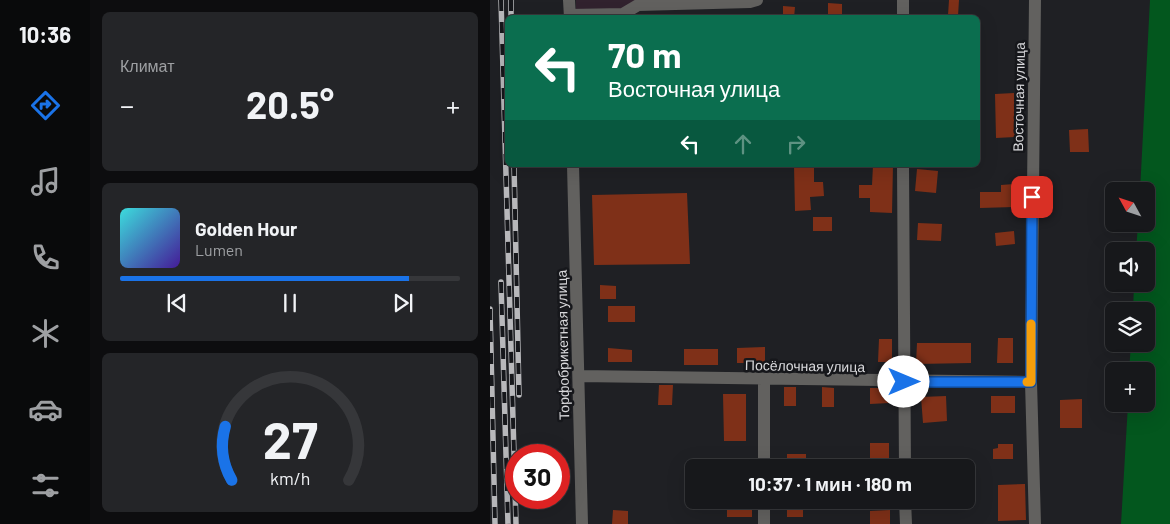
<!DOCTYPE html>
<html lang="ru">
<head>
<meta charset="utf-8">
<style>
  :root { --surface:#17181b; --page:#242528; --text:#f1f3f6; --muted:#9ea0a3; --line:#36373a; --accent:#1a73e8 }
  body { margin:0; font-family:Barlow,sans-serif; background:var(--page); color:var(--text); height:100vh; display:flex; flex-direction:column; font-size:19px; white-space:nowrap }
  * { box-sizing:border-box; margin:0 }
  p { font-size:16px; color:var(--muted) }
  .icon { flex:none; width:28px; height:28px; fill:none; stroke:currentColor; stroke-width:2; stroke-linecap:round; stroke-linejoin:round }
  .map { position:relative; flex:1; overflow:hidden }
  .panel { display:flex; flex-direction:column; gap:12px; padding:12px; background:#0d0d0f; width:400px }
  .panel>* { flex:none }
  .top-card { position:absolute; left:15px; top:15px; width:475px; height:152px; border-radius:8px; box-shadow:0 5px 20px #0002,0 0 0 1px var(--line); background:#0b6e4f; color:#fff; overflow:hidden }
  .needle { width:32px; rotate:310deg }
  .controls { position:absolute; left:615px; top:182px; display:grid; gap:10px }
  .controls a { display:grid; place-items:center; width:50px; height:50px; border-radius:8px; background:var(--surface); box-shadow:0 5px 20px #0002,0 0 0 1px var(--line); font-size:25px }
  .speed { position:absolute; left:15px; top:444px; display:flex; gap:10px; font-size:25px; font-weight:700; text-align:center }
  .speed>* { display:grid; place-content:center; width:65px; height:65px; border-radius:50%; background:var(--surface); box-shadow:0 5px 20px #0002,0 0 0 1px var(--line); line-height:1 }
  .speed .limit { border:8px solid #d22; background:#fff; color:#111 }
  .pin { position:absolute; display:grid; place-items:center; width:42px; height:42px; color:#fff; margin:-21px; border-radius:10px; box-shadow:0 2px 8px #0006 }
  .me { position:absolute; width:55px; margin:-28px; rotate:90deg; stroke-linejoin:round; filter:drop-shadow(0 0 4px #0008) }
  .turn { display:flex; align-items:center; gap:18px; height:105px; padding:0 20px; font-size:22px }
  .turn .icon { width:65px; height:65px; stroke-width:2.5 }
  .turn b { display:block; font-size:35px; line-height:42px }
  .lanes { display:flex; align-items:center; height:48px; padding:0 20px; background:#0003; justify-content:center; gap:25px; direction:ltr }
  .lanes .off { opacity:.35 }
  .big { font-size:38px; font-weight:700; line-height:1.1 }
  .panel .card { flex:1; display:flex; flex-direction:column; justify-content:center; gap:8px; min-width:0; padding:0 18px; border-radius:8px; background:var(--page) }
  .panel .dial { align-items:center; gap:0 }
  .dial svg { height:130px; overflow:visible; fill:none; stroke:var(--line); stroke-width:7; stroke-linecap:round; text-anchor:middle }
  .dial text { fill:var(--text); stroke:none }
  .song { display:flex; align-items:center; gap:15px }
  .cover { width:60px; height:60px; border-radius:8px; background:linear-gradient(135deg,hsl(180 70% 55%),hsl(260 70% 35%)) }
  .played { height:5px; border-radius:2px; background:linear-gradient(90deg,var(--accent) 85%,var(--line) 85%) }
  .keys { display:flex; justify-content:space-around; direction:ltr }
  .heat { display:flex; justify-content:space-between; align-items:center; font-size:28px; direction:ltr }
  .trip { position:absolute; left:195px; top:459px; width:290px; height:50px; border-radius:8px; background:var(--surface); box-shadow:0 5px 20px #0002,0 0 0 1px var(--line); font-weight:700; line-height:50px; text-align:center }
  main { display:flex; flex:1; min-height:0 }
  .dock { display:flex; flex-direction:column; width:90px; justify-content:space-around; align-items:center; background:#090a0b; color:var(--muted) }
  .dock .icon { width:35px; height:35px }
  .dock .selected { color:var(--accent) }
  .dock b { font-size:22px; color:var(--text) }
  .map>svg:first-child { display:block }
  .medical { fill:#31222e }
  .forest { fill:#03571e }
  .building { fill:#7f3018 }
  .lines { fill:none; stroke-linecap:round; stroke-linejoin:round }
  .minor { stroke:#62615f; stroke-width:12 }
  .rail-casing { stroke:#b8b8bb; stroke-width:5.5 }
  .rail { stroke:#16171b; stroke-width:4; stroke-dasharray:11; stroke-linecap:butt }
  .route-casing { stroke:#114b97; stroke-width:12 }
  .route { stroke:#1a73e8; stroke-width:9 }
  .slow { stroke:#f59e0b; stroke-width:9 }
  .labels { text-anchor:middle; stroke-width:5; stroke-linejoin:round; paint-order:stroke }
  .street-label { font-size:14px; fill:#d8d8db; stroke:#16171b }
</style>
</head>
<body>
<main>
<nav class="dock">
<b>10:36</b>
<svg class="icon selected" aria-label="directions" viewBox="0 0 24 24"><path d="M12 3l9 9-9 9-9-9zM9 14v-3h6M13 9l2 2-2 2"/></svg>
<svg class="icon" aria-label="music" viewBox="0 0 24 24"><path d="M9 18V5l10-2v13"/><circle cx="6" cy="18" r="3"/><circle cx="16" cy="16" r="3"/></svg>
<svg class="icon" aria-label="phone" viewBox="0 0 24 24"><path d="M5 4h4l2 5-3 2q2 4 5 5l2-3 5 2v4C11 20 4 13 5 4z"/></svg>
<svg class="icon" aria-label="climate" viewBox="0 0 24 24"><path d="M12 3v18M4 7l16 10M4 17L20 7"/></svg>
<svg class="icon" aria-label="car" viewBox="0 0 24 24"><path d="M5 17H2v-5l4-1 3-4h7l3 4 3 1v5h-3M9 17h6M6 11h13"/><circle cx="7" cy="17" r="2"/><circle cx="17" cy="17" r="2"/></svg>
<svg class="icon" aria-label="filters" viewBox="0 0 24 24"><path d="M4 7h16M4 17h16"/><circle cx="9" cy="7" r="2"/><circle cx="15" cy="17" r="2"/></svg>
</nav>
<section class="panel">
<div class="card"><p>Климат</p>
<div class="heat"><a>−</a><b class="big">20.5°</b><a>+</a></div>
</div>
<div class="card">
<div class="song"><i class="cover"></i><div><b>Golden Hour</b><p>Lumen</p></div></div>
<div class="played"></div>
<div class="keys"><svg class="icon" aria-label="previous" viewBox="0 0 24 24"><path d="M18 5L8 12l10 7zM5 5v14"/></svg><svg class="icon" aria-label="pause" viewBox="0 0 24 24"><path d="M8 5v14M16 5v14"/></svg><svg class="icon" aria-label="next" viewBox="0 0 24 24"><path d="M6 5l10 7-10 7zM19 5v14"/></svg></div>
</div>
<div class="card dial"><svg viewBox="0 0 100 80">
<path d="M14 69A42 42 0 1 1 86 69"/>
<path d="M14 69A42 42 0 0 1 10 36" stroke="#1a73e8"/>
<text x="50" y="56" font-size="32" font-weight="700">27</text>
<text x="50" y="72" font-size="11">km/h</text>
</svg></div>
</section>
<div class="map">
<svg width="680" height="524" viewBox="0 0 680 524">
  <rect width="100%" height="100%" fill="#1f2024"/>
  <path class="medical" d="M86,0H198L132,11H86Z"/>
  <path class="forest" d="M660,0H680V524H631L638,404H656V371H639L641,344H656V311H643L644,284H656V251H646L648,224H656V191H650Z"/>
  <path class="building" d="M459,0H469L468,16L458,15Z
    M338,3L352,4V14H338Z
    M293,6L305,7L304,18H293Z
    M524,93L525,137L506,138L505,94Z
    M598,129L599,152H580L579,130Z
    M304,165H324V182H333L334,196L320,197L321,210L305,211Z
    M383,165H403L402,213L380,212V198H369V185H382Z
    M427,169L448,171L446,193L425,191Z
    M524,184V207L490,208V192H511V185Z
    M197,193L200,264L104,265L102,195Z
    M323,217H342V231H323Z
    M428,223L452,224L451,241L427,240Z
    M524,231L525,244L506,246L505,233Z
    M110,285L126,286V299H110Z
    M118,306H145V322H118Z
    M508,338H523V363H507Z
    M389,339H402V362H388Z
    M427,343H481V363L426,364Z
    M275,347V363H247V348Z
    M118,348L142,350V362H118Z
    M194,349H228V365H194Z
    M169,385H183L182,405H168Z
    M294,387H306V406H294Z
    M332,387L344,388V407H332Z
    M380,388H399V403L380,404Z
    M233,394H256V441H234Z
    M456,396L457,421L433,423L431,397Z
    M501,396H525V413H501Z
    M592,399V428H570V400Z
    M380,443H399V459H380Z
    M508,444H523V459H503V449L508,448Z
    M297,454H316V468L297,464Z
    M535,484L536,520L508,521V485Z
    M262,500V517H237V501Z
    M297,500H313V517H297Z
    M123,510L138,511V524H122Z
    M400,510V524H380V511Z"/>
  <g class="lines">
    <path class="minor" d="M79,0L80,18
      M413,0V18
      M545,0L541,382L545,524
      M80,15L133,14L148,5L260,2L267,0
      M83,165L92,524
      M413,165L415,468
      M89,376L541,382
      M274,468V380
      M415,500L416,524
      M274,524V500"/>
    <defs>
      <path id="rail" d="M11,0L26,524
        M21,0V18
        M24,165L29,395
        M11,282L18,524
        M0,309L5,524"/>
    </defs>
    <use href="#rail" class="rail-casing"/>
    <use href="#rail" class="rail"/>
  </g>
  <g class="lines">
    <defs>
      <path id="route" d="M414,382H541L542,197"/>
    </defs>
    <use href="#route" class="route-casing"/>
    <use href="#route" class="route"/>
    <path class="slow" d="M537,382H541V324"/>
  </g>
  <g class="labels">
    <g class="street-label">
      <text transform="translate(529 97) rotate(-89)" y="5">Восточная улица</text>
      <text transform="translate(73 345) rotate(-91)" y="5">Торфобрикетная улица</text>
      <text transform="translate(315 366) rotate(1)" y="5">Посёлочная улица</text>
    </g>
  </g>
</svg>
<div class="controls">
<a><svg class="needle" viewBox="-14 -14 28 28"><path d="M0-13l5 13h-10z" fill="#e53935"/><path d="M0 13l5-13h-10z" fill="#9ea0a3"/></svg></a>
<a><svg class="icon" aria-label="sound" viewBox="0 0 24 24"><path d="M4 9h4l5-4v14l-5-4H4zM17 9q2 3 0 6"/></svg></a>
<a><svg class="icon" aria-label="layers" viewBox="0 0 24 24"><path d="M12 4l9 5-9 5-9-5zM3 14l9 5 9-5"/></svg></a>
<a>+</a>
</div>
<div class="speed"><div class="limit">30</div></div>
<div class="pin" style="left:542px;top:197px;background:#d93025"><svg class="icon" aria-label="arrive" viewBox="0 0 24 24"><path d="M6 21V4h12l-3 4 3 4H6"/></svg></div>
<svg class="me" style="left:414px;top:382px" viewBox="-20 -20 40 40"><circle r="19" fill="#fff"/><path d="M0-13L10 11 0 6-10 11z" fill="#1a73e8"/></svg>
<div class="trip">10:37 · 1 мин · 180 m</div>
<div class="top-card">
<div class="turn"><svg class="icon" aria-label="left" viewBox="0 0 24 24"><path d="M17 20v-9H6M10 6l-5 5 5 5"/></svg><div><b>70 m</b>Восточная улица</div></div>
<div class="lanes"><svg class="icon" aria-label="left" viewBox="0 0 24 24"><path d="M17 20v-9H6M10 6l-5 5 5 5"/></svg><svg class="icon off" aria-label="ahead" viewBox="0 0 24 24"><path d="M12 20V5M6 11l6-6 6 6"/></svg><svg class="icon off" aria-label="right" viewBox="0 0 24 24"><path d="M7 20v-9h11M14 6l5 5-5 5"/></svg></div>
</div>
</div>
</main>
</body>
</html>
